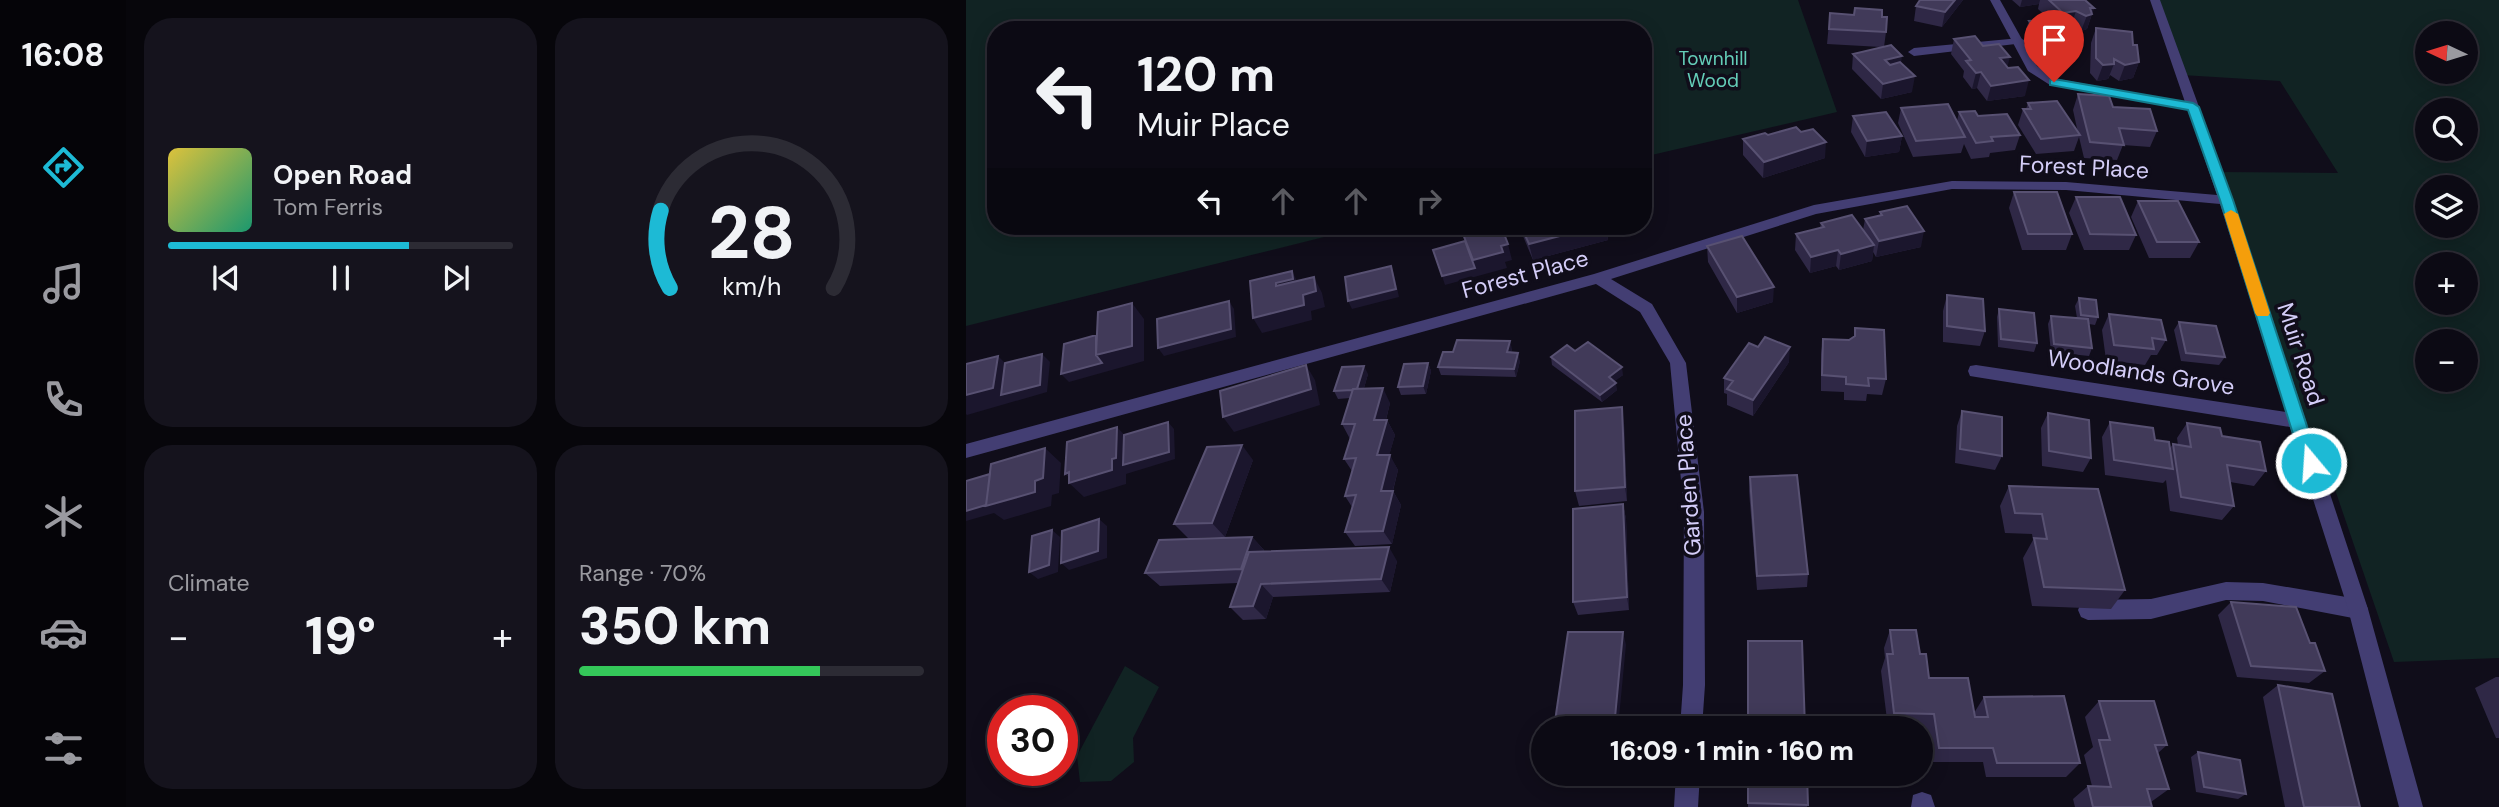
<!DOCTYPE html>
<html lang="en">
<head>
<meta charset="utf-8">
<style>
  :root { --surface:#0c0a14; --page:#15131d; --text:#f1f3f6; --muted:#9a9aa0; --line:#2c2b34; --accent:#1dbad5 }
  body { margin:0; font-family:"DM Sans",sans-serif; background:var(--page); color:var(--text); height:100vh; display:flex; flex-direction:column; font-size:26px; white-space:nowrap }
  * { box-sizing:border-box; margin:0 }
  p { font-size:23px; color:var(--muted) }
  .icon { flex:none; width:38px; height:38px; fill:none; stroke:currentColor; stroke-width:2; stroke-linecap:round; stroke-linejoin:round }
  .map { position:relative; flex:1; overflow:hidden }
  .side { display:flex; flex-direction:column; gap:18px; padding:18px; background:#07060b; width:840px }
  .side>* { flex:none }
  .hud { position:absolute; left:21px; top:21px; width:665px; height:214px; border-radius:28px; box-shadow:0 4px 18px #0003,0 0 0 2px var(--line); background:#0c0a14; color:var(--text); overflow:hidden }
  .needle { width:46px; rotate:274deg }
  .controls { position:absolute; left:1449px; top:21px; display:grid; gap:14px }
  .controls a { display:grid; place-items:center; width:63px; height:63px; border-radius:50%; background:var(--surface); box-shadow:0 4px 18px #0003,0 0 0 2px var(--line); font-size:35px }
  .speed { position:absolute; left:21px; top:695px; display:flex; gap:14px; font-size:35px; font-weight:700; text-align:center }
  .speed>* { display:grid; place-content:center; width:91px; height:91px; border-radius:50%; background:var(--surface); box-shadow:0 4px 18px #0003,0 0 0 2px var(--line); line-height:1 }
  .speed .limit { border:10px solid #d22; background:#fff; color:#111 }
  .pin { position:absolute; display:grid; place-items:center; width:60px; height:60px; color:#fff; margin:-72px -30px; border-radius:50% 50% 50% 0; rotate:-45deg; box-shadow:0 0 7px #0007 }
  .pin .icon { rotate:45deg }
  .me { position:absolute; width:77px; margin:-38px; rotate:342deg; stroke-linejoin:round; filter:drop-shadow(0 0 5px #0008) }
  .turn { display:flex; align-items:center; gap:24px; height:147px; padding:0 35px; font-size:32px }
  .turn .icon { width:91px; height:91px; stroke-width:2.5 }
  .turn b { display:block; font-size:49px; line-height:60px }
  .lanes { display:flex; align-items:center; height:66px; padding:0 35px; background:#0003; justify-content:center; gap:35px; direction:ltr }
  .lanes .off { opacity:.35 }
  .big { font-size:52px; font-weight:800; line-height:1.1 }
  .side .tile { flex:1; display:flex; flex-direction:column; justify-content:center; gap:10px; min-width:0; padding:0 24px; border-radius:28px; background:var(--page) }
  .side .dial { align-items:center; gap:0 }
  .dial svg { height:182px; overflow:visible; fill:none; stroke:var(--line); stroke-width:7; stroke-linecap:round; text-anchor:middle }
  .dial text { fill:var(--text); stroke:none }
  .song { display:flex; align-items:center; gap:21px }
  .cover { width:84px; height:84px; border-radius:10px; background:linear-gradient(135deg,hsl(50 70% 55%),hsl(160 70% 35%)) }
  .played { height:7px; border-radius:4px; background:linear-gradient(90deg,var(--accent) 70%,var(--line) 70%) }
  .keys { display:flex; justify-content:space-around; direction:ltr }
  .heat { display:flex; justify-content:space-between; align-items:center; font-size:38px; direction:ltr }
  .charge { height:10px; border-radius:5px; background:linear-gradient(90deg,#34c759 70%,var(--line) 0) }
  .side .tiles { flex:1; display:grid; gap:18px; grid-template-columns:repeat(2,1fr) }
  .trip { position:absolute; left:565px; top:716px; width:402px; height:70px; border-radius:35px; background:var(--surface); box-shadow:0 4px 18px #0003,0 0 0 2px var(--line); font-weight:800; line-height:70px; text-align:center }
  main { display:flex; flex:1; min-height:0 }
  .tabs { display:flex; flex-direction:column; width:126px; justify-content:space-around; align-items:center; background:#050408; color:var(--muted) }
  .tabs .icon { width:49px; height:49px }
  .tabs .on { color:var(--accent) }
  .tabs b { font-size:32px; color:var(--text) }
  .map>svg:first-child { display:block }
  .green { fill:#112323; fill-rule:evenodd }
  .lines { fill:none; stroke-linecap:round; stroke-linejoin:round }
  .lane { fill:#433e73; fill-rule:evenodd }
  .street { fill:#433e73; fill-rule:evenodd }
  .wall { fill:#2f2846 }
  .shaded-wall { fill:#1b162d }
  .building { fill:#413a59; stroke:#585172; stroke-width:2 }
  .route { fill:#1dbad5; stroke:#13798a; stroke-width:2 }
  .slow { fill:#f59e0b }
  .labels { text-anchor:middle; stroke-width:7; stroke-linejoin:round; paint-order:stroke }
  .far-park-label { font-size:19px; fill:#64cdb8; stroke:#100d1a }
  .street-label { font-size:23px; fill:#d4cdf8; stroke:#100d1a }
</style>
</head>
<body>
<main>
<nav class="tabs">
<b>16:08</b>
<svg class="icon on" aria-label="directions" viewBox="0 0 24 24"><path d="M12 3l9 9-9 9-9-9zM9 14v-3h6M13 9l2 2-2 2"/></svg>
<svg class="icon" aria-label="music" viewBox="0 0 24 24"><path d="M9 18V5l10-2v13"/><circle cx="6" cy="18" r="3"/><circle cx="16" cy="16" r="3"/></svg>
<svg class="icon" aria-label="phone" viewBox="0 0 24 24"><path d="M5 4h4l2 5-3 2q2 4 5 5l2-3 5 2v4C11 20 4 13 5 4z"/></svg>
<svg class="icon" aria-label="climate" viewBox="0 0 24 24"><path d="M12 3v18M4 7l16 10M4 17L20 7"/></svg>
<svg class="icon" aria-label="car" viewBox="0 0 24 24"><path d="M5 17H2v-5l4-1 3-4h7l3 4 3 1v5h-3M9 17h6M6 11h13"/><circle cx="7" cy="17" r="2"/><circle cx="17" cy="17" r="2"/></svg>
<svg class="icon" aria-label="filters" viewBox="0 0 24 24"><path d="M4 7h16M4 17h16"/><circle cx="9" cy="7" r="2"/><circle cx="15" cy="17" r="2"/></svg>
</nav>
<section class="side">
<div class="tiles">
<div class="tile">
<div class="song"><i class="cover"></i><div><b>Open Road</b><p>Tom Ferris</p></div></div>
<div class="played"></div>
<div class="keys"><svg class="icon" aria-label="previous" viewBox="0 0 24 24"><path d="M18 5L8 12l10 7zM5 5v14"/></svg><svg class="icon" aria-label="pause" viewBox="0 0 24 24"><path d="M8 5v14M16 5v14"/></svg><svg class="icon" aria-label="next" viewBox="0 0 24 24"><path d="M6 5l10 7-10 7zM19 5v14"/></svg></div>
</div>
<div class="tile dial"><svg viewBox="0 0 100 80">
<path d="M14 69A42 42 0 1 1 86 69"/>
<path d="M14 69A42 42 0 0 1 10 35" stroke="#1dbad5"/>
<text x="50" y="56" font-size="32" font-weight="700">28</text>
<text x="50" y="72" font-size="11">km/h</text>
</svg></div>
<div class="tile"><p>Climate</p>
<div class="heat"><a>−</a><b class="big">19°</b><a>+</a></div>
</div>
<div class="tile"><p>Range · 70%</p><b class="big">350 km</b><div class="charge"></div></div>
</div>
</section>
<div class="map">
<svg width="1533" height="807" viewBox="0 0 1533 807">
  <rect width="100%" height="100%" fill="#100d1a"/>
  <path class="green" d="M0,0H832L871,112L677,157V30H30V226H402L0,326Z
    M1189,0H1533V658L1428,662L1350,434L1337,438L1250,172L1372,173L1314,81L1216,75ZM1461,33H1500V72H1461ZM1461,110H1500V149H1461ZM1461,187H1500V226H1461ZM1461,264H1500V303H1461ZM1461,341H1500V380H1461Z
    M159,666L193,687L167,738L168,762L145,781L114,782L111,756Z"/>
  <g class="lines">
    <path class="lane" d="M1054,38L1060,41L1058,43L948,56L942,52L948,48Z
      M1260,582L1297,583L1392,599L1399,602L1402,609L1399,616L1392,619L1297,601L1260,600L1185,619L1122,620L1115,617L1112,610L1115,603L1122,600L1185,599Z"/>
    <path class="street" d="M1024,0H1034L1071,66L1092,79L1219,102L1184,0H1194L1267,200L1402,609L1457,807H1433L1382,609L1324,427L1010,377L1004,376L1002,371L1004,366L1010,365L1320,412L1254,204L1100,190L986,189L850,214L645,279L686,304L720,363L738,512L739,685L736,728H714L717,685L718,512L704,363L674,312L630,284L0,458V444L628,274L848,205L986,181L1100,182L1251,195L1222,110L1084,85L1062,71Z
      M710,774H734L732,807H708Z
      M956,792L965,795L969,807H945L947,795Z"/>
  </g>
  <path class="wall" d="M954,0H997L976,27L948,21L950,6Z
    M1046,0H1119L1128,8L1121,29L1115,31L1105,26L1093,28L1085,21L1101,45L1098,53L1078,54L1070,42L1071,41H1069L1060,29L1063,21L1084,20L1072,9L1073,4L1054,7Z
    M864,13L916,17L920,32L918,47L935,63L946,92L915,99L886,69L887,54L915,47L861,44Z
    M1130,28L1167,45L1173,62L1167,78L1153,81L1144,75L1142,79L1131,81L1124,73L1125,43Z
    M988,39L1041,67L1059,96L1021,101L1011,88L1006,89L997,77L998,71L985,54Z
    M1112,94L1147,107L1191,131L1184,147L1157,145L1151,160L1118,158L1113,137L1108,151L1070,154L1052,125L1057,109H1060L1062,103L1112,133L1107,110Z
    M935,108L991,121L993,112L1012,116L1054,135L1049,150L1024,153L1023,157L1005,159L998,144L995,153L947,157L932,123Z
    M887,116L936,136L933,152L899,157L885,132Z
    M802,135L859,158L797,178L777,155V139Z
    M1048,192L1106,234L1100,250H1056L1043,208Z
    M1110,197L1170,235L1163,250H1118L1103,213Z
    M1172,201L1233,242L1224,258H1183L1165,217Z
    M914,212L955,247L910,257L907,252L906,261L873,270L870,266L844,273L829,250L830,234L854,228L855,223L897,230L899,219L914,216Z
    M554,226H640L642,240L567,260L557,236Z
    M741,246L807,302L771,313L742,262Z
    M981,295L1019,331L1014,346L977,342V311Z
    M1113,298L1132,317L1129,325L1123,324L1126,348L1123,356L1085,352L1082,324L1085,316L1111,318L1109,306Z
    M1033,309L1071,343L1068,352L1032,347L1031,317Z
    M1143,314L1200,340L1191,355H1185L1179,365L1140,360L1136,330Z
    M1213,322L1259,357L1253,365L1215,361L1208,330Z
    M889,328L920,379L916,395L901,394L900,401L878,400V392L855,391V354L857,339L883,340L888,337Z
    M546,349L545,352L554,361L550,377L475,375L472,367L487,352Z
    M609,351L657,375L648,381L651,390L636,402L586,365L585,357Z
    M823,362L787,416L761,405V394L758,393V378Z
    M462,363L465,371L460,394L435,395L432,387Z
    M402,374L398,388L424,403L420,420H421L429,435L423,455L432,470L427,491L435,505L426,544L389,546L379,532L386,507L379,496L386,471L378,459L384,439L376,424L384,398L372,399L368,391Z
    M996,411L1036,456L1029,470L989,463L991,426Z
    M1082,413L1125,458L1117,472L1076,466L1075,428Z
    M1144,422L1189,440L1204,448L1207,444L1212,445L1211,438L1221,423L1256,436L1300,471L1288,486L1264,482L1268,506L1256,520L1204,511L1200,480L1197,483L1139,475L1136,437Z
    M658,423L661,501L613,506L609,491Z
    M287,460L259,537L222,538L208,524Z
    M784,477L842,574L841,587L791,590L783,491Z
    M1043,486L1132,489L1159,590L1145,609L1066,606L1057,558L1067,540L1066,534L1039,533L1034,506Z
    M657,504L660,519L663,610L612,615L607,602Z
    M286,537L298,550V552L431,561L424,592L307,597L300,619L277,620L264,607L272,583L194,586L179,573Z
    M1265,602L1344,643L1359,671L1343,683L1271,677L1252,615Z
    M924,630L954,654L963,678L1008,713L1018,697L1114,763L1100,777H1020L1017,762H964L960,729L922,728L915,671L919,658L918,648Z
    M1530,677H1533V738H1530L1509,688Z
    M1312,685L1394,807H1319L1297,697Z
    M1133,701L1201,745L1192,753L1203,789L1185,802L1186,807H1109L1107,799L1122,786H1126L1118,755L1127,747L1119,717Z
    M1232,752L1280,794L1272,799L1230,792L1225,757Z
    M782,774L842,805L841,807H782Z"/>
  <path class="shaded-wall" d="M989,0H997L976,27L979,12Z
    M1056,0H1074L1073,4L1054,7Z
    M1124,8H1128L1121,29L1115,31Z
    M1110,11L1105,26L1093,28L1097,13Z
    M936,56L934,72L917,76L919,60Z
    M1044,57L1040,72L1034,58Z
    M1173,62L1167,78L1153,81L1159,65Z
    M1148,64L1142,79L1131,81L1137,65Z
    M1015,72L1011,88L1006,89L1010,73Z
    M949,76L946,92L915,99L917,84Z
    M1063,80L1059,96L1021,101L1025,86Z
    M936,136L933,152L899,157L901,141Z
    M860,142L859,158L797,178L798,162Z
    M632,226H640L642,240L567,260L563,244Z
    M958,231L955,247L910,257L913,241Z
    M542,244L546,260L539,262L541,268L479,285L476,276L535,246Z
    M908,245L906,261L873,270L875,254Z
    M872,250L870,266L844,273L845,257Z
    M425,266L428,274L433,297L386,309L382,301Z
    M326,271L334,287L310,286V283Z
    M348,277L356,293L359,307L345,311L346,320L296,333L287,318L337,295Z
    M808,287L807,302L771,313V297Z
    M263,301L268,309L270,337L198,356L192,348Z
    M166,303L178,319V361L103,382L95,374L130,355Z
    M544,341L546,349L543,360L541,352Z
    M824,347L823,362L787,416V400Z
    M552,353L554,361L550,377L548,369Z
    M76,354L84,362L81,392L1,415L0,414V395L32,356L47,371Z
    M462,363L465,371L460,394L457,386Z
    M340,365L349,380L354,405L268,432L257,417Z
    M398,366L402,374L395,398L391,390Z
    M656,367L657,375L644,385L643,377Z
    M650,383L651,390L636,402L634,395Z
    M417,388L424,403L416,435L408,420Z
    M656,407L658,423L661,501L659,487Z
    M421,420L429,435L419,470L411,455Z
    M202,422L208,429L209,459L160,474V484L118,497L103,483L107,481L99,474L146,459L151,427L165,442Z
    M276,445L287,460L259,537L246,523Z
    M79,448L95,463L93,493L86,495L85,506L38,520L28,513L0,521V511L69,481Z
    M424,455L432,470L423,505L415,491Z
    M427,491L435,505L426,544L417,531Z
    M657,504L660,519L663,610L661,597Z
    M133,519L141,526V558L103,570L95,563Z
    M86,530L94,537L92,572L72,579L63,572Z
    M286,537L298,550L288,583L275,569Z
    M423,547L431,561L424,592L415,579Z
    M295,584L307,597L300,619L287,606Z
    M657,632L660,645L652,728H648Z"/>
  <path class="building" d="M954,0H989L979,12L950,6Z
    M1083,0H1119L1128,8H1124L1126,14L1120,16L1110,11L1097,13Z
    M889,8L916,10V17H921L920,32L863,29L864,13L888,15Z
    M1084,20L1093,32L1071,33L1063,21Z
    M1130,28L1166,32L1167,45H1171L1173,62L1159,65L1148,59V64L1137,65L1130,58Z
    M1093,33L1101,45L1080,46L1073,35Z
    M1009,36L1017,46L1033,44L1044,57L1034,58L1042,68L1052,67L1063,80L1025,86L1015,72L1010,73L1000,61L1005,60L988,39Z
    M925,45L936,56L919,60L924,65L934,62L949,76L917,84L887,54Z
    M1112,94L1143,96L1147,107L1184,109L1191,131L1153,128L1158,145L1124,142Z
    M1091,101L1114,135L1075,139L1057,109H1065L1062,103Z
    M982,104L999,137L950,141L935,108Z
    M1009,111L1012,116L1041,114L1054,135L1025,137L1027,141L1010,143L993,112Z
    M920,112L936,136L901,141L887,116Z
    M830,127L835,132L847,129L860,142L798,162L777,139L799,133L802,135Z
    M1048,192H1091L1106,234H1062Z
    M1110,197H1154L1170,235L1124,234Z
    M1172,201H1212L1233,242H1191Z
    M941,206L958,231L913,241L899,219L916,215L914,212Z
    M886,215L908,245L875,254L872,250L845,257L830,234L858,227L855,223Z
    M535,226L542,244L535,246L537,252L507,260L497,234Z
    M555,226H632L563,244Z
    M776,236L808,287L771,297L741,246Z
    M499,241L509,268L476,276L467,250Z
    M425,266L430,289L382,301L379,277Z
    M326,271L327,279L310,283V286L348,277L350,291L337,295L338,305L287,318L284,281Z
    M981,295L1017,299L1019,331L981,326Z
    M1113,298L1130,300L1132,317L1115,315Z
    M263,301L265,329L192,348L191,319Z
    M166,303V346L130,355L132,312Z
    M1033,309L1068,313L1071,343L1035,339Z
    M1143,314L1195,320L1200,340L1186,338L1188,349L1148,345Z
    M1085,316L1122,319L1126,348L1088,344Z
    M1213,322L1250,326L1259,357L1220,353Z
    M889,328L918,330L920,379L902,378L903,386L880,384V377L856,375L857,339L883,340L889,336Z
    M130,335V355L136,363L95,374L98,344Z
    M799,337L824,347L787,400L761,389L767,381L758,378L783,343L792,347Z
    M491,340L544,341L541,352L552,353L548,369L472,367L477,352H487Z
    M622,342L656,367L643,377L650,383L634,395L585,357L601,345L609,351Z
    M76,354L74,385L35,395L39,363Z
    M32,356L27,388L0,395V364Z
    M462,363L457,386L432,387L438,364Z
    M340,365L345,389L257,417L254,391Z
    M398,366L391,389H387L386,390L368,391L376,367Z
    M417,388L408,420H421L411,455H424L415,491H427L417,531L379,532L390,495L379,496L390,458L378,459L389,424H376L387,389Z
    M656,407L659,487L609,491V411Z
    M996,411L1036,417V456L994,449Z
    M1082,413L1123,420L1125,458L1083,451Z
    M202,422L203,452L157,465L158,435Z
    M1144,422L1187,428L1189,440L1203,442L1207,469L1148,460Z
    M1221,423L1254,428L1256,436L1294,442L1300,471L1261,465L1268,506L1215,497L1207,444L1225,447Z
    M151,427L150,458L146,459V470L103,483V472L99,474L101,442Z
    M276,445L246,523L208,524L241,447Z
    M79,448L77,478L69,481V492L20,506L25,464Z
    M24,474L20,505L0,511V481Z
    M831,475L842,574L791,576L784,477Z
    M1043,486L1132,489L1159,590L1078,587L1068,538L1081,539L1076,514L1049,513Z
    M657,504L661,597L607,602V509Z
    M133,519L132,551L95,563L96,531Z
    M86,530L83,565L63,572L66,536Z
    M286,537L275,569L179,573L193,540Z
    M423,547L415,579L295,584L287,606L264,607L283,552Z
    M1265,602L1330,607L1344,643H1349L1359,671L1285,666Z
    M924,630H950L954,654H960L963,678H1002L1009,717H1022L1018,697L1098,696L1114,763H1031L1027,748H973L968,714L928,713L921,654H927Z
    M602,632H657L648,728H588Z
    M782,641H836L839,728H782Z
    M1312,685L1366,694L1394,807H1338Z
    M1133,701H1188L1201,745H1189L1203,789H1181L1186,807H1127L1122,786L1145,787L1133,740H1144Z
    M1232,752L1274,760L1280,794L1238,787Z
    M782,774H841L842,805L782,803Z"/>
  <path class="route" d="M1088,79L1227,103L1233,107L1267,200L1353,463L1351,467H1339L1336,463L1254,200L1222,110L1084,85V80Z"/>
  <path class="slow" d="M1265,210L1272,214L1304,313L1302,316H1291L1289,313L1258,214Z"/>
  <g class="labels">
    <g class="far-park-label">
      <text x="747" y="65">Townhill<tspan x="747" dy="22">Wood</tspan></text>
    </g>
    <g class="street-label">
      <text transform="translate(1118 167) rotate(3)" y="8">Forest Place</text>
      <text transform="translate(559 274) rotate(-15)" y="8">Forest Place</text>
      <text transform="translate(1335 354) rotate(72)" y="8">Muir Road</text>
      <text transform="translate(1175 372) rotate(9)" y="8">Woodlands Grove</text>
      <text transform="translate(722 485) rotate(-94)" y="8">Garden Place</text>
    </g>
  </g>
</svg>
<div class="controls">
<a><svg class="needle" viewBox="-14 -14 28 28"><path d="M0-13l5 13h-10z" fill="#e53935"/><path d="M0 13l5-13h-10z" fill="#9a9aa0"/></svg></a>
<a><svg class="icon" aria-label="search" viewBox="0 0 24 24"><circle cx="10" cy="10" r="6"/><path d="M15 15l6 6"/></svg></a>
<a><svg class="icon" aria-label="layers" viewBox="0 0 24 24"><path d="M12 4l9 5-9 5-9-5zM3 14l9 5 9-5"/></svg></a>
<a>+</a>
<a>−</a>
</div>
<div class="speed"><div class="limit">30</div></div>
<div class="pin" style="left:1088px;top:82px;background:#d93025"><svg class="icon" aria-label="arrive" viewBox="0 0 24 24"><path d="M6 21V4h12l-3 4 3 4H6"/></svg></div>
<svg class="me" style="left:1345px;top:463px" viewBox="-20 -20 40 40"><circle r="17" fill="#1dbad5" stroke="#fff" stroke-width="3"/><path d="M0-11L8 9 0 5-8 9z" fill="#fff"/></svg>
<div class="trip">16:09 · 1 min · 160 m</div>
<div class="hud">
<div class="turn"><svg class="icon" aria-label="left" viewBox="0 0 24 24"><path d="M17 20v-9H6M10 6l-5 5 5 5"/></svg><div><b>120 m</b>Muir Place</div></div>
<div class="lanes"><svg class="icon" aria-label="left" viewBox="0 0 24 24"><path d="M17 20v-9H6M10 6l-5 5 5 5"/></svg><svg class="icon off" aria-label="ahead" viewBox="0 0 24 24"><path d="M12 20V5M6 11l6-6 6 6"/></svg><svg class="icon off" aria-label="ahead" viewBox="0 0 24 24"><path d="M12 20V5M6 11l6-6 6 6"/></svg><svg class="icon off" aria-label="right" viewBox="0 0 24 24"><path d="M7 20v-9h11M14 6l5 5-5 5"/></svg></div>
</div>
</div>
</main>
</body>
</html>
